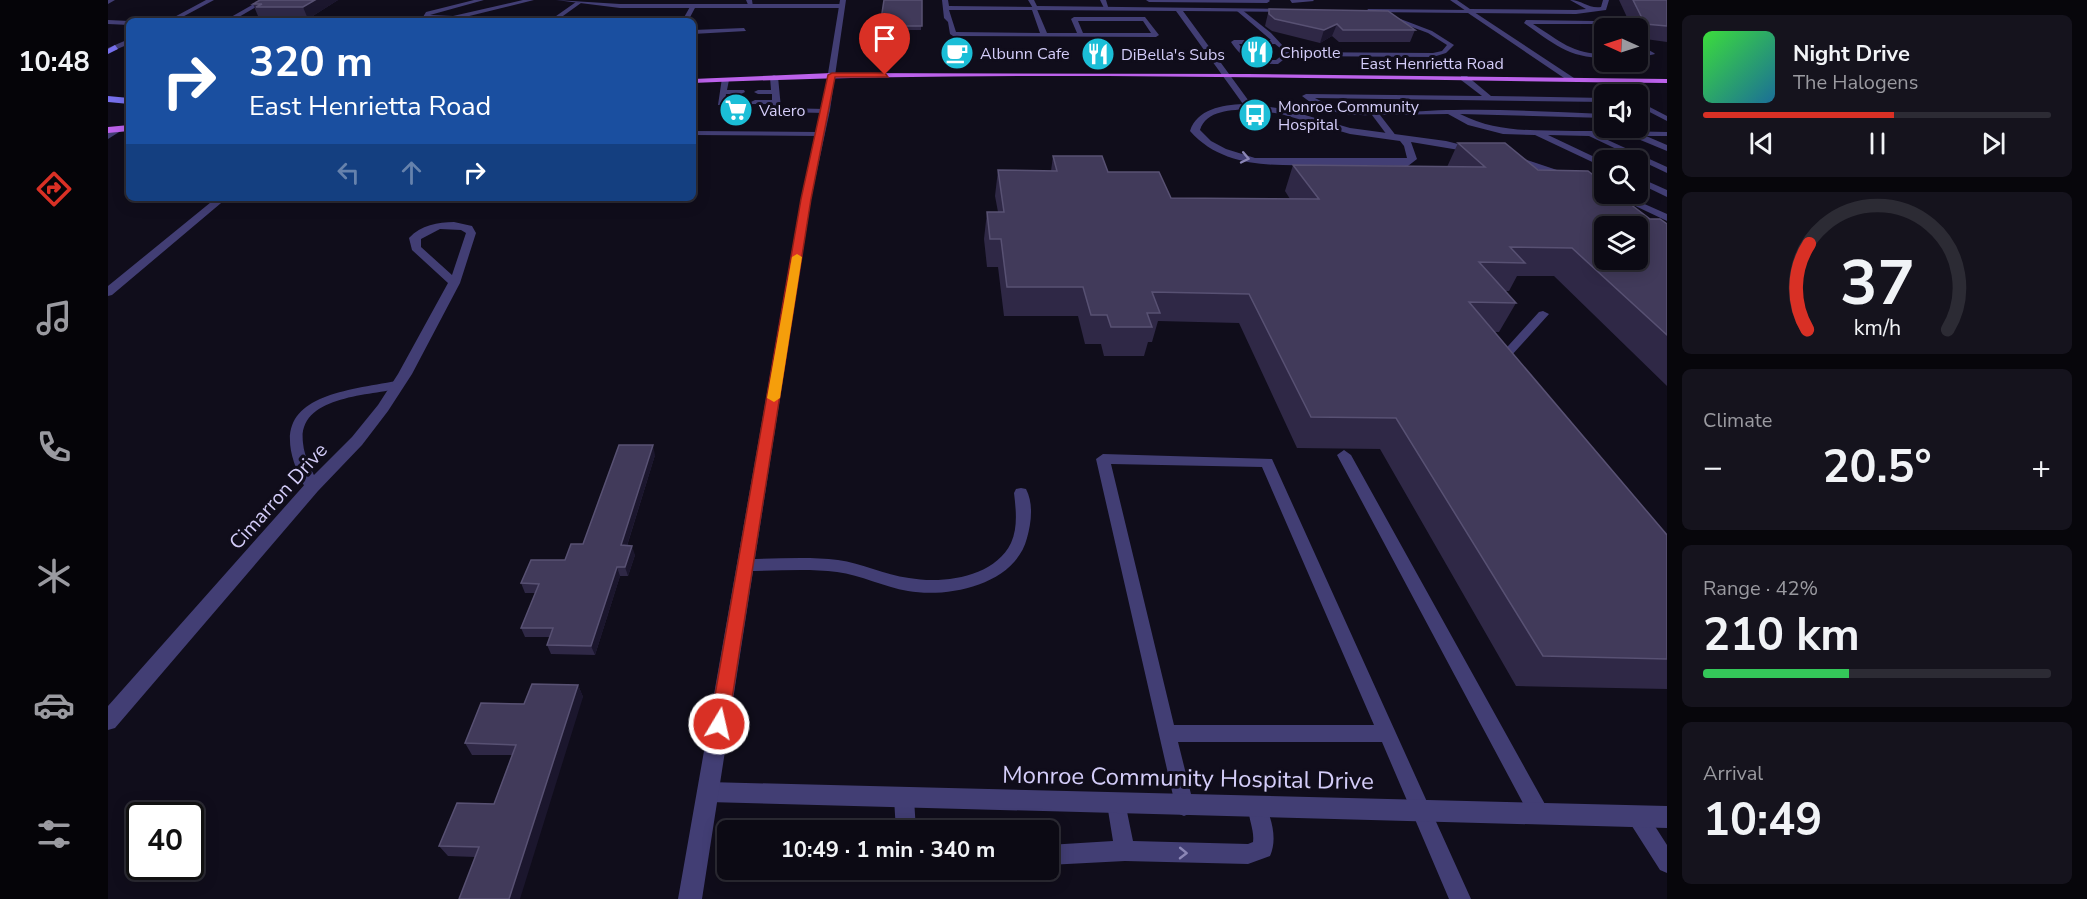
<!DOCTYPE html>
<html lang="en">
<head>
<meta charset="utf-8">
<style>
  :root { --surface:#0c0a14; --page:#15131d; --text:#f1f3f6; --muted:#9a9aa0; --line:#2c2b34; --accent:#d93025 }
  body { margin:0; font-family:"Nunito Sans",sans-serif; background:var(--page); color:var(--text); height:100vh; display:flex; flex-direction:column; font-size:22px; white-space:nowrap }
  * { box-sizing:border-box; margin:0 }
  p { font-size:20px; color:var(--muted) }
  .icon { flex:none; width:33px; height:33px; fill:none; stroke:currentColor; stroke-width:2; stroke-linecap:round; stroke-linejoin:round }
  .map { position:relative; flex:1; overflow:hidden }
  .drawer { display:flex; flex-direction:column; gap:15px; padding:15px; background:#07060b; width:420px }
  .drawer>* { flex:none }
  .hud { position:absolute; left:18px; top:18px; width:570px; height:183px; border-radius:9px; box-shadow:0 3px 15px #0003,0 0 0 2px var(--line); background:#1a4fa0; color:#fff; overflow:hidden }
  .needle { width:39px; rotate:273deg }
  .buttons { position:absolute; left:1486px; top:18px; display:grid; gap:12px }
  .buttons a { display:grid; place-items:center; width:54px; height:54px; border-radius:9px; background:var(--surface); box-shadow:0 3px 15px #0003,0 0 0 2px var(--line); font-size:30px }
  .speed { position:absolute; left:18px; top:802px; display:flex; gap:12px; font-size:30px; font-weight:700; text-align:center }
  .speed>* { display:grid; place-content:center; width:78px; height:78px; border-radius:50%; background:var(--surface); box-shadow:0 3px 15px #0003,0 0 0 2px var(--line); line-height:1 }
  .speed .limit { border:3px solid #111; border-radius:9px; background:#fff; color:#111 }
  .pin { position:absolute; display:grid; place-items:center; width:51px; height:51px; color:#fff; margin:-62px -26px; border-radius:50% 50% 50% 0; rotate:-45deg; box-shadow:0 0 6px #0007 }
  .pin .icon { rotate:45deg }
  .me { position:absolute; width:66px; margin:-33px; rotate:9deg; stroke-linejoin:round; filter:drop-shadow(0 0 4px #0008) }
  .turn { display:flex; align-items:center; gap:21px; height:126px; padding:0 24px; font-size:27px }
  .turn .icon { width:78px; height:78px; stroke-width:2.5 }
  .turn b { display:block; font-size:42px; line-height:51px }
  .lanes { display:flex; align-items:center; height:57px; padding:0 24px; background:#0003; justify-content:center; gap:30px; direction:ltr }
  .lanes .off { opacity:.35 }
  .big { font-size:45px; font-weight:700; line-height:1.1 }
  .drawer .tile { flex:1; display:flex; flex-direction:column; justify-content:center; gap:9px; min-width:0; padding:0 21px; border-radius:9px; background:var(--page) }
  .drawer .dial { align-items:center; gap:0 }
  .dial svg { height:156px; overflow:visible; fill:none; stroke:var(--line); stroke-width:7; stroke-linecap:round; text-anchor:middle }
  .dial text { fill:var(--text); stroke:none }
  .song { display:flex; align-items:center; gap:18px }
  .cover { width:72px; height:72px; border-radius:9px; background:linear-gradient(135deg,hsl(120 70% 55%),hsl(200 70% 35%)) }
  .played { height:6px; border-radius:3px; background:linear-gradient(90deg,var(--accent) 55%,var(--line) 55%) }
  .keys { display:flex; justify-content:space-around; direction:ltr }
  .heat { display:flex; justify-content:space-between; align-items:center; font-size:33px; direction:ltr }
  .charge { height:9px; border-radius:4px; background:linear-gradient(90deg,#34c759 42%,var(--line) 0) }
  .trip { position:absolute; left:609px; top:820px; width:342px; height:60px; border-radius:9px; background:var(--surface); box-shadow:0 3px 15px #0003,0 0 0 2px var(--line); font-weight:700; line-height:60px; text-align:center }
  main { display:flex; flex:1; min-height:0 }
  .menu { display:flex; flex-direction:column; width:108px; justify-content:space-around; align-items:center; background:#050408; color:var(--muted) }
  .menu .icon { width:42px; height:42px }
  .menu .active { color:var(--accent) }
  .menu b { font-size:27px; color:var(--text) }
  .map>svg:first-child { display:block }
  .lines { fill:none; stroke-linecap:round; stroke-linejoin:round }
  .service { fill:#423e74; fill-rule:evenodd }
  .minor { fill:#423e74; fill-rule:evenodd }
  .tertiary { fill:#423e74; fill-rule:evenodd }
  .secondary { fill:#7770ed; fill-rule:evenodd }
  .primary { fill:#bc62eb; fill-rule:evenodd }
  .wall { fill:#2f2846 }
  .shaded-wall { fill:#1b162d }
  .building { fill:#413a5a; stroke:#585173; stroke-width:1.5; fill-rule:evenodd }
  .oneway { stroke:#8b86b6 }
  .route { fill:#d93025; stroke:#8d1f18; stroke-width:1.5 }
  .slow { fill:#f59e0b }
  .labels { text-anchor:middle; stroke-width:6; stroke-linejoin:round; paint-order:stroke }
  .far-poi-label { font-size:16px; fill:#d4cdf9; stroke:#100d1b; text-anchor:start }
  .far-street-label { font-size:16px; fill:#d4cdf9; stroke:#100d1b }
  .street-label { font-size:20px; fill:#d4cdf9; stroke:#100d1b }
  .near-street-label { font-size:24px; fill:#d4cdf9; stroke:#100d1b }
</style>
</head>
<body>
<main>
<nav class="menu">
<b>10:48</b>
<svg class="icon active" aria-label="directions" viewBox="0 0 24 24"><path d="M12 3l9 9-9 9-9-9zM9 14v-3h6M13 9l2 2-2 2"/></svg>
<svg class="icon" aria-label="music" viewBox="0 0 24 24"><path d="M9 18V5l10-2v13"/><circle cx="6" cy="18" r="3"/><circle cx="16" cy="16" r="3"/></svg>
<svg class="icon" aria-label="phone" viewBox="0 0 24 24"><path d="M5 4h4l2 5-3 2q2 4 5 5l2-3 5 2v4C11 20 4 13 5 4z"/></svg>
<svg class="icon" aria-label="climate" viewBox="0 0 24 24"><path d="M12 3v18M4 7l16 10M4 17L20 7"/></svg>
<svg class="icon" aria-label="car" viewBox="0 0 24 24"><path d="M5 17H2v-5l4-1 3-4h7l3 4 3 1v5h-3M9 17h6M6 11h13"/><circle cx="7" cy="17" r="2"/><circle cx="17" cy="17" r="2"/></svg>
<svg class="icon" aria-label="filters" viewBox="0 0 24 24"><path d="M4 7h16M4 17h16"/><circle cx="9" cy="7" r="2"/><circle cx="15" cy="17" r="2"/></svg>
</nav>
<div class="map">
<svg width="1559" height="899" viewBox="0 0 1559 899">
  <rect width="100%" height="100%" fill="#100d1b"/>
  <g class="lines">
    <path class="service" d="M0,0H7L0,4Z
      M153,0H160L124,21H116Z
      M366,0H376L322,15L345,16L415,0H426L345,20L315,17L318,12Z
      M638,0H644L645,7H641Z
      M834,0H840L841,6L928,7L939,33H969L963,19L966,17H1037L1051,35L1048,37L845,36L842,34L840,22L836,18ZM841,10H924L932,33L848,32ZM970,21H1035L1043,33H975Z
      M992,0H998L1001,10H997Z
      M1038,0H1161L1162,1L1159,3L1041,2Z
      M1182,0H1205L1206,1L1184,3Z
      M1342,0H1349L1362,9L1468,10L1478,9L1462,0C1474,0 1481,9 1493,7L1495,0H1501L1498,10L1468,14L1361,13Z
      M468,2L473,3L448,21H441Z
      M583,5L588,6L580,21H574Z
      M1129,9H1133L1163,33L1175,46L1172,48L1167,44H1131C1141,59 1151,60 1168,60L1178,52L1325,53L1334,51L1339,45L1320,33L1280,18L1282,15L1324,31L1346,45L1338,53L1325,57L1180,56L1170,64C1148,64 1135,61 1123,42L1126,40H1163L1129,11Z
      M0,20L21,21V25L0,24Z
      M1418,20L1488,21L1486,24H1425C1452,41 1464,54 1497,54V58C1460,58 1445,43 1416,23Z
      M636,28L638,31L585,34V30Z
      M1530,44L1546,53L1547,54L1530,58V54L1537,53L1530,49Z
      M666,75L670,77L673,108L718,109L722,111L718,113L669,112L665,110V104H644L643,102L647,100H664V94H650L646,92L650,90H663L662,77Z
      M1353,76H1359L1383,96L1497,98V102L1207,98C1245,120 1304,110 1346,110C1396,109 1447,112 1497,114V118L1352,114C1389,133 1426,130 1466,131C1497,131 1528,131 1559,132V136H1538L1559,145V151L1530,139L1529,136H1491L1559,167V173L1481,136L1440,135L1497,162V168L1427,135L1395,134L1360,125L1340,114L1272,115L1289,137L1285,139H1282L1264,115C1240,116 1213,112 1194,96L1198,94L1374,96L1353,80Z
      M614,78L621,80L619,90H636L637,92L633,94H618L617,101H633V105H610Z
      M1530,101L1559,116V121L1530,106Z
      M585,131L711,132L715,134L711,136L585,135Z
      M1530,177L1559,190V197L1530,183Z
      M1435,311L1441,314L1403,356L1409,363L1403,367L1399,366L1391,356L1431,312Z
      M289,381L295,385L293,388C262,396 189,395 195,443C196,458 206,473 211,487L209,491H199C149,401 218,393 289,381Z
      M1236,450L1243,455L1438,806L1441,813L1438,820L1431,823L1424,820L1229,455Z
      M995,454L1164,459L1363,899H1341L1274,742H1070L1086,806L1083,813L1076,816L1069,813L988,459ZM1003,464L1154,467L1266,725H1066Z
      M913,488L918,489C926,504 923,524 919,538C907,585 840,598 800,591C776,587 753,575 729,572C699,568 668,571 638,571L633,569L630,565L633,561L638,559C668,559 699,556 730,560C754,563 776,575 801,578C834,584 886,578 903,543C910,527 908,510 906,493L908,489Z
      M796,788L803,791L806,798L808,831H788L786,798L789,791Z
      M1009,794L1016,797L1025,841L1140,844L1145,842C1147,828 1137,814 1142,801L1149,798L1156,801C1163,818 1170,838 1162,856L1140,864L1017,861L940,865V845L1005,841L999,804L1002,797Z
      M1529,806L1536,809L1559,845V873L1552,870L1522,823L1519,816L1522,809Z"/>
    <path class="minor" d="M98,0H106L67,21H59Z
      M448,0L512,4H734L737,6L734,8H512Z
      M920,0H926L929,6L1181,9L1179,12L1075,11L1143,104L1176,109L1242,128L1338,141L1374,150L1369,153L1303,142L1309,159L1300,166C1274,166 1247,165 1221,165C1173,165 1117,171 1082,131C1089,109 1114,105 1135,104L1068,11L926,10ZM1142,109L1173,114L1242,134L1292,141L1296,146L1299,158H1147L1118,149L1103,141L1092,130C1098,110 1124,110 1142,109Z
      M1260,9L1363,10L1466,78L1459,80L1360,13L1258,12Z
      M21,39V44L0,53V48Z
      M9,127L16,129L0,139V132Z
      M1401,154L1497,186V192L1398,159V155Z
      M1502,194H1514L1559,214V221Z
      M108,198H119L4,295L0,296V286Z
      M346,222L364,226L368,233L352,283L304,374L280,411L254,445L210,491L7,728L0,730V706L198,483L244,437L270,405L290,374L340,283L304,250L301,238C313,225 330,222 346,222ZM332,229L353,230L358,233L344,275L313,247V239Z
      M600,782L1559,806V828L600,802L592,799L589,792L592,785Z"/>
    <path class="tertiary" d="M732,0H738L722,110L703,199L594,899H570L693,199L714,110Z"/>
    <path class="secondary" d="M7,45L10,49L0,54V49Z
      M0,96L21,98V104L0,102Z"/>
    <path class="primary" d="M724,73L1140,74L1559,79V83C1235,80 909,69 585,83V79Z
      M21,125V131L0,133V127Z"/>
  </g>
  <path class="wall" d="M152,0H230L200,19H154L152,16H150L145,4Z
    M814,0L813,30H772V26Z
    M1511,0H1559V42L1530,38V28H1524Z
    M1161,9L1307,30L1302,42H1231L1224,36L1212,43L1164,31L1157,26Z
    M1350,143L1430,170L1542,219L1559,224V386L1446,276H1409L1401,291H1397L1408,303L1391,332H1386L1559,535V689L1408,686L1272,449L1189,448L1131,323L1050,321L1044,342H1040L1036,356H996L993,344H977L970,316H896L890,267H879L876,239L879,212H890L887,196L890,170L943,171L945,156L1000,172L1063,198L1182,199L1177,191L1185,165L1339,167Z
    M547,455L519,546L527,555L520,576H512L487,655L443,654L439,645L442,637H417L413,628L427,593H417L413,583L457,560L475,544Z
    M470,685L475,697L367,857L340,856L331,846L386,804L404,755H364L357,743L416,704Z"/>
  <path class="shaded-wall" d="M207,0H230L200,19L195,7Z
    M1229,24L1224,36L1212,43L1216,30Z
    M545,445L547,455L516,555L513,545Z
    M524,546L527,555L520,576L517,567Z
    M509,567L512,576L487,655L483,646Z
    M470,685L475,697L412,899H401Z"/>
  <path class="building" d="M152,0H207L195,7H148L154,4H145Z
    M776,0H814V26H772Z
    M1525,0H1559V26L1537,24Z
    M1161,9L1280,11L1307,30H1235L1229,24L1216,30L1167,19L1161,14Z
    M1350,143H1397L1430,170L1480,171L1497,184V194H1509L1542,219H1552L1559,224V335L1464,248L1402,247L1417,263L1371,262L1408,303L1361,302L1559,535V659L1435,656L1288,418L1203,417L1141,294L1044,292L1052,313H1039L1044,327H1003L999,315H983L975,287H899L893,239H882L879,212H896L890,170L949,171L945,156H994L1000,172H1051L1063,198L1211,199L1185,165L1377,167ZM1497,226H1530V260H1497Z
    M511,445H545L513,545L524,546L517,567H509L483,646L439,645L445,628H413L431,584L413,583L423,560H457L463,544H475Z
    M424,684L470,685L401,899H351L371,847L331,846L349,803L386,804L408,745L357,743L373,703L416,704Z"/>
  <defs><path id="oneway-chevron" d="M-2-3.5L2.5 0L-2 3.5" fill="none" stroke-width="1.6" stroke-linecap="round" stroke-linejoin="round" transform="scale(1.5)"/></defs>
  <g class="oneway">
    <use href="#oneway-chevron" transform="translate(1137 158) rotate(12)"/>
    <use href="#oneway-chevron" transform="translate(1075 853) rotate(1)"/>
  </g>
  <path class="route" d="M777,73L780,77H727L703,199L620,724L618,730L611,732L605,730L602,724L693,199L720,75L724,73Z"/>
  <path class="slow" d="M689,254L694,257L672,398L666,402L659,398L684,257Z"/>
  <defs>
    <symbol id="restaurant-disc" viewBox="-11 -11 22 22"><circle r="9.5" fill="#1bbed7" stroke="#100d1b"/><path d="M-5-6h1v4h1v-4h1v4h1v-4h1v5L-1.5 .5V6h-2V.5L-5-1ZM5-6V6H3V1.5H1.5Q1.5-4 5-6Z" fill="#fff"/></symbol>
    <symbol id="cafe-disc" viewBox="-11 -11 22 22"><circle r="9.5" fill="#1bbed7" stroke="#100d1b"/><path d="M-5.5-4.5H6V0H3Q3 3.5 0 3.5H-2.5Q-5.5 3.5-5.5 0ZM3-3.2v2h1.7v-2ZM-6 4.5H4V6H-6Z" fill="#fff"/></symbol>
    <symbol id="supermarket-disc" viewBox="-11 -11 22 22"><circle r="9.5" fill="#1bbed7" stroke="#100d1b"/><path d="M-6-5.5h2.5l.6 2H6L4.5 2H-2.5L-4.4-4H-6ZM-1.5 3.2a1.3 1.3 0 1 0 .1 0ZM3 3.2a1.3 1.3 0 1 0 .1 0Z" fill="#fff"/></symbol>
    <symbol id="bus-disc" viewBox="-11 -11 22 22"><circle r="9.5" fill="#1bbed7" stroke="#100d1b"/><path d="M-5-6H5V4H4V6H2V4H-2V6H-4V4H-5ZM-3.5-4V0h7V-4ZM-3.5 1.2v1.5H-2V1.2ZM2 1.2v1.5H3.5V1.2Z" fill="#fff"/></symbol>
  </defs>
  <g fill-rule="evenodd">
    <use href="#restaurant-disc" x="1130" y="33" width="38" height="38"/>
    <use href="#cafe-disc" x="830" y="34" width="38" height="38"/>
    <use href="#restaurant-disc" x="971" y="35" width="38" height="38"/>
    <use href="#supermarket-disc" x="609" y="91" width="38" height="38"/>
    <use href="#bus-disc" x="1128" y="96" width="38" height="38"/>
  </g>
  <g class="labels">
    <g class="far-poi-label">
      <text x="1172" y="58">Chipotle</text>
      <text x="872" y="59">Albunn Cafe</text>
      <text x="1013" y="60">DiBella's Subs</text>
      <text x="1170" y="112">Monroe Community<tspan x="1170" dy="18">Hospital</tspan></text>
      <text x="651" y="116">Valero</text>
    </g>
    <g class="far-street-label">
      <text x="1324" y="69">East Henrietta Road</text>
    </g>
    <g class="street-label">
      <text transform="translate(170 496) rotate(-48)" y="7">Cimarron Drive</text>
    </g>
    <g class="near-street-label">
      <text transform="translate(1080 778) rotate(1)" y="8">Monroe Community Hospital Drive</text>
    </g>
  </g>
</svg>
<div class="buttons">
<a><svg class="needle" viewBox="-14 -14 28 28"><path d="M0-13l5 13h-10z" fill="#e53935"/><path d="M0 13l5-13h-10z" fill="#9a9aa0"/></svg></a>
<a><svg class="icon" aria-label="sound" viewBox="0 0 24 24"><path d="M4 9h4l5-4v14l-5-4H4zM17 9q2 3 0 6"/></svg></a>
<a><svg class="icon" aria-label="search" viewBox="0 0 24 24"><circle cx="10" cy="10" r="6"/><path d="M15 15l6 6"/></svg></a>
<a><svg class="icon" aria-label="layers" viewBox="0 0 24 24"><path d="M12 4l9 5-9 5-9-5zM3 14l9 5 9-5"/></svg></a>
</div>
<div class="speed"><div class="limit">40</div></div>
<div class="pin" style="left:777px;top:75px;background:#d93025"><svg class="icon" aria-label="arrive" viewBox="0 0 24 24"><path d="M6 21V4h12l-3 4 3 4H6"/></svg></div>
<svg class="me" style="left:611px;top:724px" viewBox="-20 -20 40 40"><circle r="17" fill="#d93025" stroke="#fff" stroke-width="3"/><path d="M0-11L8 9 0 5-8 9z" fill="#fff"/></svg>
<div class="trip">10:49 · 1 min · 340 m</div>
<div class="hud">
<div class="turn"><svg class="icon" aria-label="right" viewBox="0 0 24 24"><path d="M7 20v-9h11M14 6l5 5-5 5"/></svg><div><b>320 m</b>East Henrietta Road</div></div>
<div class="lanes"><svg class="icon off" aria-label="left" viewBox="0 0 24 24"><path d="M17 20v-9H6M10 6l-5 5 5 5"/></svg><svg class="icon off" aria-label="ahead" viewBox="0 0 24 24"><path d="M12 20V5M6 11l6-6 6 6"/></svg><svg class="icon" aria-label="right" viewBox="0 0 24 24"><path d="M7 20v-9h11M14 6l5 5-5 5"/></svg></div>
</div>
</div>
<section class="drawer">
<div class="tile">
<div class="song"><i class="cover"></i><div><b>Night Drive</b><p>The Halogens</p></div></div>
<div class="played"></div>
<div class="keys"><svg class="icon" aria-label="previous" viewBox="0 0 24 24"><path d="M18 5L8 12l10 7zM5 5v14"/></svg><svg class="icon" aria-label="pause" viewBox="0 0 24 24"><path d="M8 5v14M16 5v14"/></svg><svg class="icon" aria-label="next" viewBox="0 0 24 24"><path d="M6 5l10 7-10 7zM19 5v14"/></svg></div>
</div>
<div class="tile dial"><svg viewBox="0 0 100 80">
<path d="M14 69A42 42 0 1 1 86 69"/>
<path d="M14 69A42 42 0 0 1 15 25" stroke="#d93025"/>
<text x="50" y="56" font-size="32" font-weight="700">37</text>
<text x="50" y="72" font-size="11">km/h</text>
</svg></div>
<div class="tile"><p>Climate</p>
<div class="heat"><a>−</a><b class="big">20.5°</b><a>+</a></div>
</div>
<div class="tile"><p>Range · 42%</p><b class="big">210 km</b><div class="charge"></div></div>
<div class="tile"><p>Arrival</p><b class="big">10:49</b></div>
</section>
</main>
</body>
</html>
